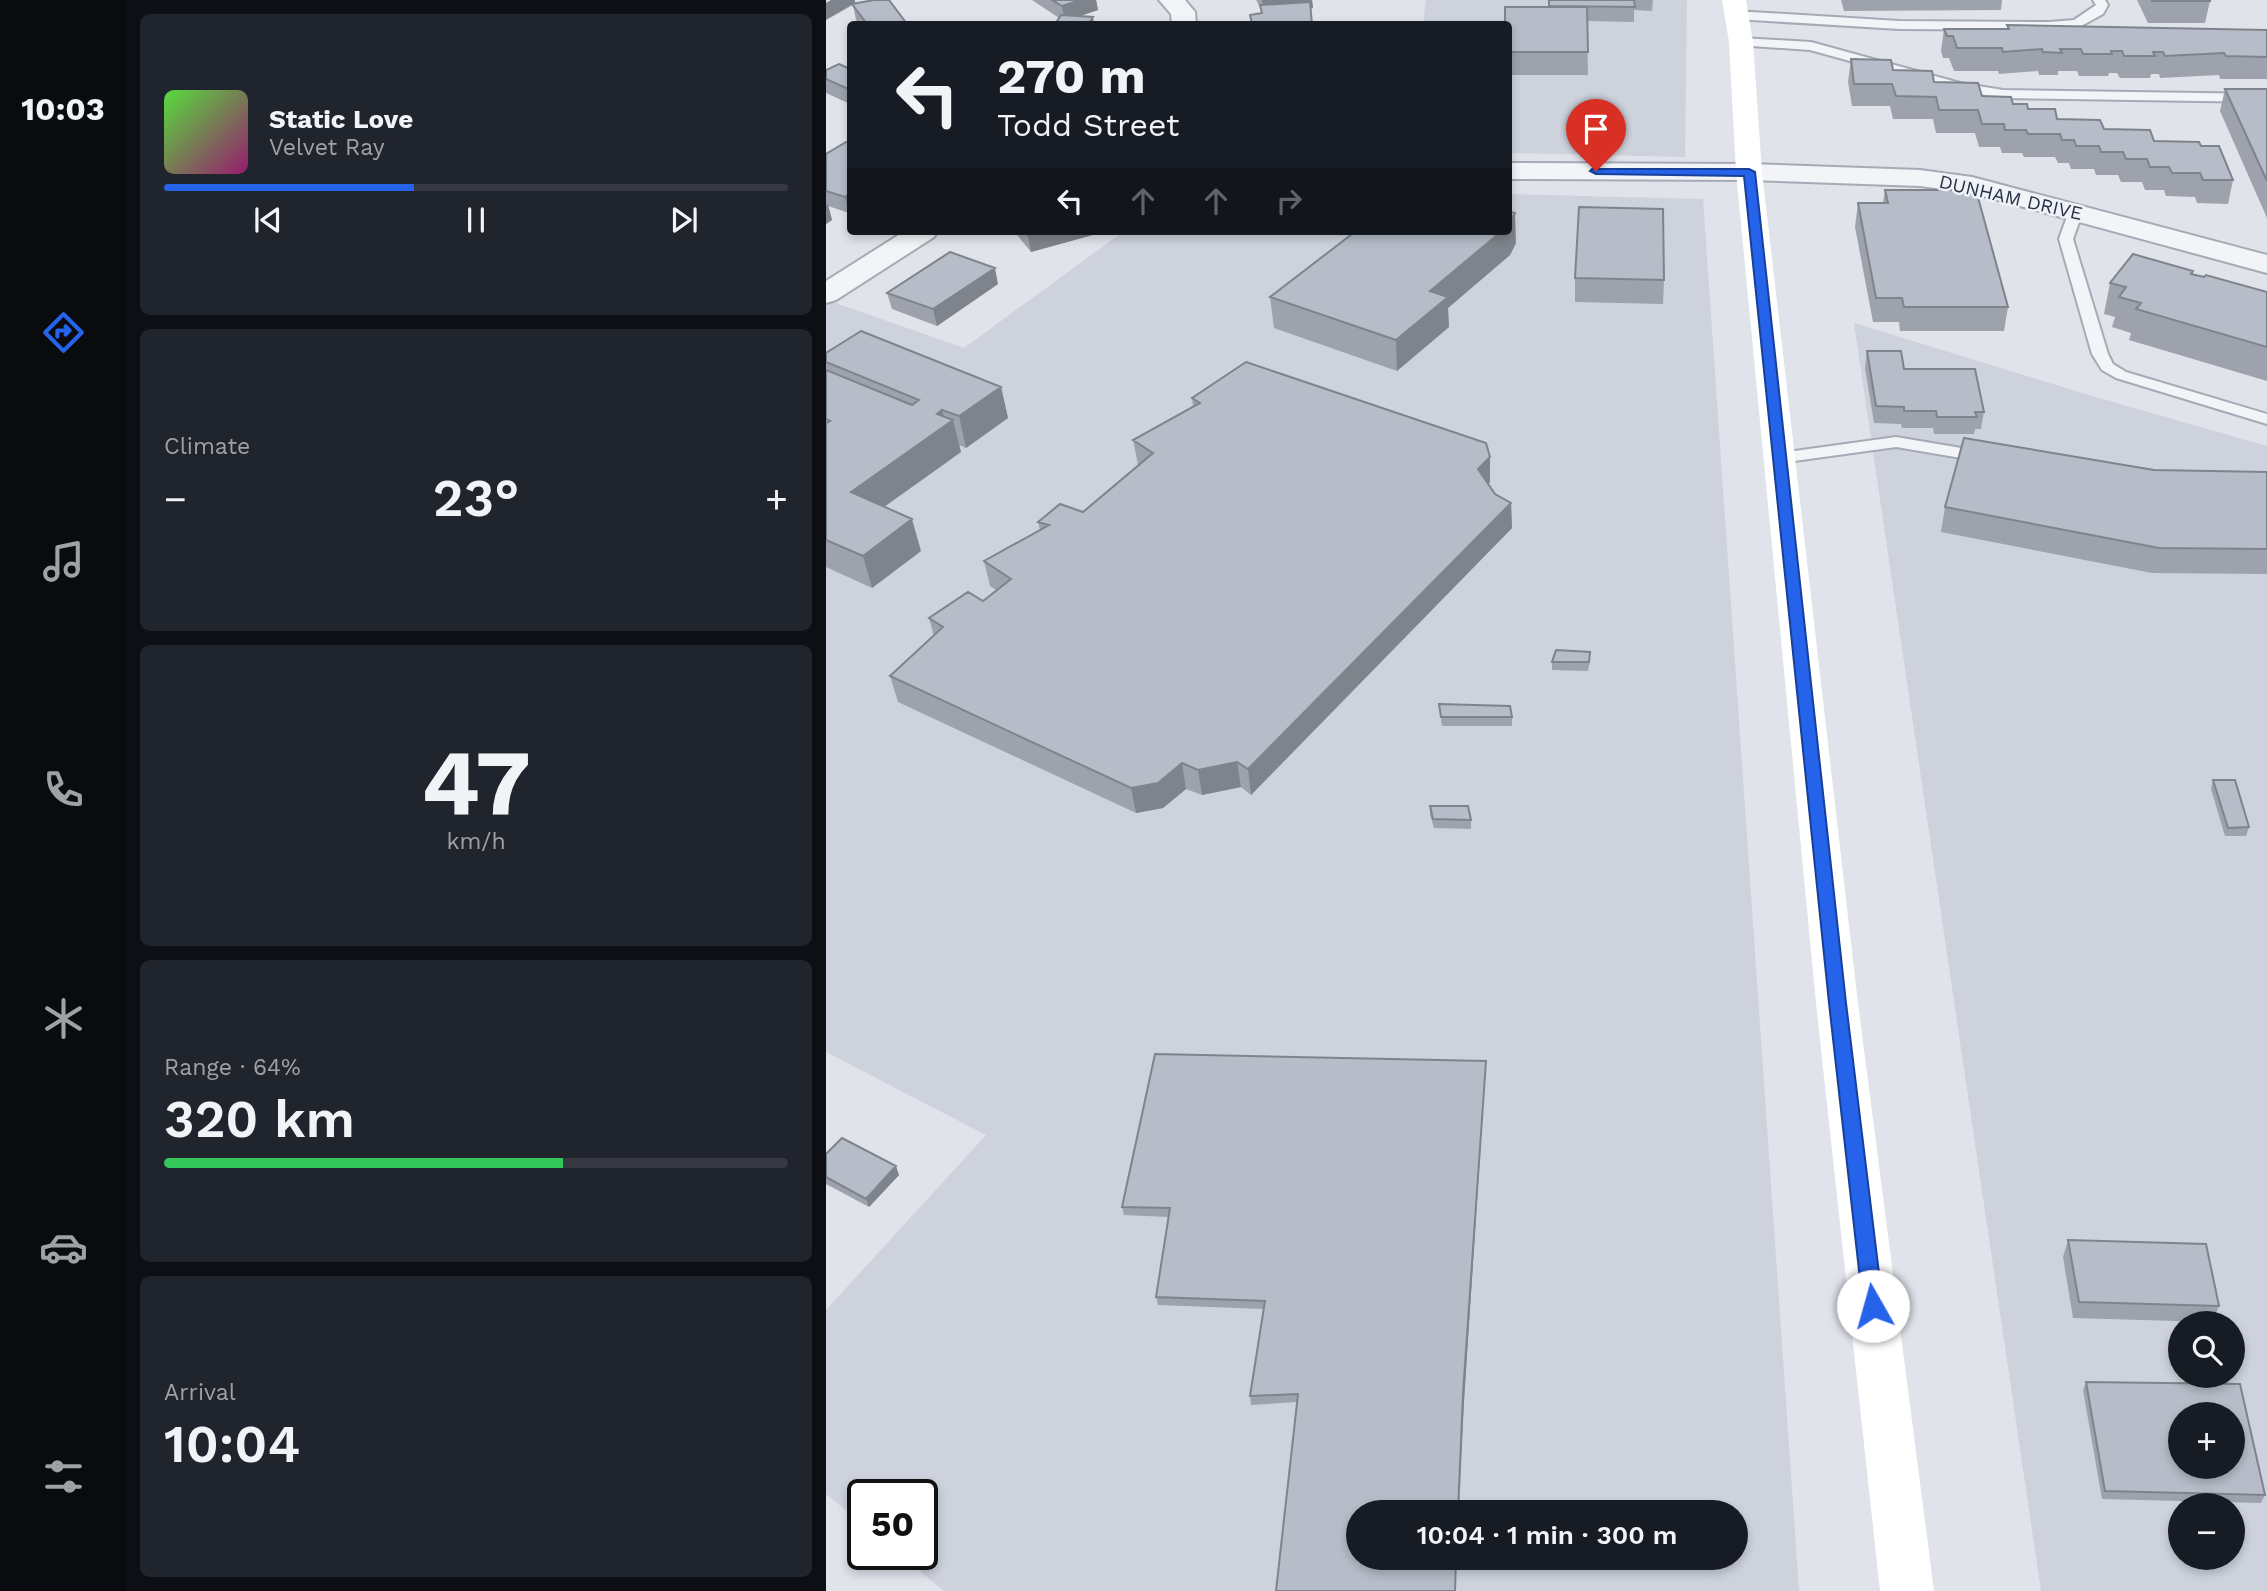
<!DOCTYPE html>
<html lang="en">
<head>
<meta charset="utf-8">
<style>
  :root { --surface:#171b24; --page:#20242c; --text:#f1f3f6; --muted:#9ea1a6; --line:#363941; --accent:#2563eb }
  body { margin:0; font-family:"Work Sans",sans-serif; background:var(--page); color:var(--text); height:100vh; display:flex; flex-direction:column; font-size:26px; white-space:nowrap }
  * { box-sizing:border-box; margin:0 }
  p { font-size:23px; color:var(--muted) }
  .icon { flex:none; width:38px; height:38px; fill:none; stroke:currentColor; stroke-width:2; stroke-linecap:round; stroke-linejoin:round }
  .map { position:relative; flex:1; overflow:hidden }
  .details { display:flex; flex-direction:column; gap:14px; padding:14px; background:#0d0f14; width:700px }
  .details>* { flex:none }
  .guide { position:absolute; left:21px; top:21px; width:665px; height:214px; border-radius:7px; box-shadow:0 4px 10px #0003; background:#171b24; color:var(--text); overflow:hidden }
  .buttons { position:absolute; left:1342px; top:1311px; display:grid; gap:14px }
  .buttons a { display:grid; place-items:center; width:77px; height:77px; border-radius:50%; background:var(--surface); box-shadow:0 4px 10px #0003; font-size:35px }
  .speed { position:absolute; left:21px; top:1479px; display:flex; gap:14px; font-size:35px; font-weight:700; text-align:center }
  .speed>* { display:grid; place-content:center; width:91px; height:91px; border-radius:50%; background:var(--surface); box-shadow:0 4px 10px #0003; line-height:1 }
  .speed .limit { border:4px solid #111; border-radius:10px; background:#fff; color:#111 }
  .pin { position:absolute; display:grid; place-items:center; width:60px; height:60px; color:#fff; margin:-72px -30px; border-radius:50% 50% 50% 0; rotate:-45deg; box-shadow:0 0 7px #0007 }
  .pin .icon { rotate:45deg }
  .me { position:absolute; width:77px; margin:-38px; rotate:353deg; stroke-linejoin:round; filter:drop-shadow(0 0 5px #0008) }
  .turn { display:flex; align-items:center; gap:24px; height:147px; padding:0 35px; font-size:32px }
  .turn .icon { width:91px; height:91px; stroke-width:2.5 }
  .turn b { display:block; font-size:49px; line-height:60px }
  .lanes { display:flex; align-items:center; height:66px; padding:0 35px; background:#0003; justify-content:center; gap:35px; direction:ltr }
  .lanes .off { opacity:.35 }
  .big { font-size:52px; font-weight:600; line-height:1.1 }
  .details .widget { flex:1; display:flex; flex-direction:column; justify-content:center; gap:10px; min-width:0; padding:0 24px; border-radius:10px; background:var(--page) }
  .details .dial { align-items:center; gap:0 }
  .dial b { font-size:91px; line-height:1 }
  .song { display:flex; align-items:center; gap:21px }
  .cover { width:84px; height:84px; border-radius:10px; background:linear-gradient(135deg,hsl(110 70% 55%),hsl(320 70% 35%)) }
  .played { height:7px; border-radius:4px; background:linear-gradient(90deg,var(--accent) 40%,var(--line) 40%) }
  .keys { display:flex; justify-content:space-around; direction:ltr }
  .heat { display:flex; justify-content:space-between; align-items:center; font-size:38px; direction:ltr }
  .charge { height:10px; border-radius:5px; background:linear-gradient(90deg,#34c759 64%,var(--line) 0) }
  .trip { position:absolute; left:520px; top:1500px; width:402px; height:70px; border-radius:35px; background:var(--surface); box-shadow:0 4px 10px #0003; font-weight:600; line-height:70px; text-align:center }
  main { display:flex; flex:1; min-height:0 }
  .dock { display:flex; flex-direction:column; width:126px; justify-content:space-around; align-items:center; background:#090b0e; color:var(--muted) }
  .dock .icon { width:49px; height:49px }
  .dock .current { color:var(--accent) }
  .dock b { font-size:32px; color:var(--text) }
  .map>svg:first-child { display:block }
  .built { fill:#cdd2dc; fill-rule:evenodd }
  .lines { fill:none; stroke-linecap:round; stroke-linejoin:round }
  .service-casing { stroke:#a5aab5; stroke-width:4 }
  .minor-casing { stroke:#a5aab5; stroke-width:4 }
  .service { fill:#f3f4f8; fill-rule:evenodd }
  .minor { fill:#f3f4f8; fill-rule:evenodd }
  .secondary { fill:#fff; fill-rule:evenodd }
  .wall { fill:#9da2ac }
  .shaded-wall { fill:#7f848c }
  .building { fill:#b6bcc8; stroke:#7f848c; stroke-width:2; fill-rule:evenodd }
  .route { fill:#2563eb; stroke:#184099; stroke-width:2 }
  .labels { text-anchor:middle; stroke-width:5; stroke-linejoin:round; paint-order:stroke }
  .far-street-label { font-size:19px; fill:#273043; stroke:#eff2f7 }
</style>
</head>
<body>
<main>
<nav class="dock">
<b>10:03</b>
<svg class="icon current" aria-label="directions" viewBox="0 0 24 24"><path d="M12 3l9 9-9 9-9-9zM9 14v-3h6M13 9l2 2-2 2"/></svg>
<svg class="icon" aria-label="music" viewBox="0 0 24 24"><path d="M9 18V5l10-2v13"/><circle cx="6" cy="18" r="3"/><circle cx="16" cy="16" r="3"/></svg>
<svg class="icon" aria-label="phone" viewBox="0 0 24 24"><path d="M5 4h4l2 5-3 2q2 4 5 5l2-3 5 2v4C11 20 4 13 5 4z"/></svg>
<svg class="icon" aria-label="climate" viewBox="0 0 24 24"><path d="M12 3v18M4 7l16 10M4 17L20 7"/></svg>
<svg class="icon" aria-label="car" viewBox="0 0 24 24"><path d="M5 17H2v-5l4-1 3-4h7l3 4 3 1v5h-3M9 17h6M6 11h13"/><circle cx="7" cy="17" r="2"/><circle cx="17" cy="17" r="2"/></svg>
<svg class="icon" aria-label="filters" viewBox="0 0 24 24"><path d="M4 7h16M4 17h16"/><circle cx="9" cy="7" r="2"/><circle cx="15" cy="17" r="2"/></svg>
</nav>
<section class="details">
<div class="widget">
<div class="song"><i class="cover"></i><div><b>Static Love</b><p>Velvet Ray</p></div></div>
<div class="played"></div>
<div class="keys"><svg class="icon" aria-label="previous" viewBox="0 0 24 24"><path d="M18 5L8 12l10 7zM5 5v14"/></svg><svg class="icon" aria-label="pause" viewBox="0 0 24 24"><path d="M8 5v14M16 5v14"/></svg><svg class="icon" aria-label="next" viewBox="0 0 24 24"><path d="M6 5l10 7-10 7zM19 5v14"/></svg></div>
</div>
<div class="widget"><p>Climate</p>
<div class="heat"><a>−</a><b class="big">23°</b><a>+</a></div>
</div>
<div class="widget dial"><b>47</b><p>km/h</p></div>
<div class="widget"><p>Range · 64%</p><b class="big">320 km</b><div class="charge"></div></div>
<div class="widget"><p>Arrival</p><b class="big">10:04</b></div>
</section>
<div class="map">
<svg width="1441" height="1591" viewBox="0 0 1441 1591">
  <rect width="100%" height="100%" fill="#e0e3ea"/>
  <path class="built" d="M600,0H861L859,157L683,153L682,24H597Z
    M683,194L877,199L973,1591H118L73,1554H96V1494H37V1524L0,1494V1310L160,1135L0,1052V304L4,301L138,348L298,231H682ZM532,1512H910V1558H532Z
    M1028,323L1266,396L1441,446V1591H1215ZM1354,1323H1407V1376H1354ZM1354,1414H1407V1466H1354ZM1354,1505H1407V1558H1354Z"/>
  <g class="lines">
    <defs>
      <path id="service" d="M1267,0H1279L1282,5L1277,14L1255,26L1223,30L1073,29L909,19L903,15L909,11L1073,21L1223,22L1248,20L1270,5Z
        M915,38L985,42L1134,83L1177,90L1441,94V102L1177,98L1129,90L984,50L911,45L909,42Z
        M1250,207L1257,211L1247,239L1282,354L1287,364L1300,372L1441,414V424L1290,378L1276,370L1266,354L1233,239L1243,211Z
        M1070,437L1159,452L1167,457L1159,462L1070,447L954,463L946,458L954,453Z"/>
      <path id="minor" d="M333,0H359L369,12L370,24H346L345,14Z
        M682,163L923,164L1094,170L1146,177L1441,255V273L1146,193L1094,186L923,180L682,179Z
        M79,231H112L108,237L10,300L0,303V281Z"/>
    </defs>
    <use href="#service" class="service-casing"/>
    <use href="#minor" class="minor-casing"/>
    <use href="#service" class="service"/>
    <use href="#minor" class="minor"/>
    <path class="secondary" d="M896,0H920L927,42L936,172L1032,1003L1108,1591H1054L990,1003L910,172L903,42Z"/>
  </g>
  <path class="wall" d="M206,0H270L272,10L254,16L267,17L268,24H229L233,18Z
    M430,0H486L487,8L435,13V9Z
    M723,0H827L826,11L808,10V22L761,21L762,75H682V24L723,7Z
    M1015,0H1176L1175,10L1018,11Z
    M1311,0H1384V1L1379,23H1322Z
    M29,3L81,24H34L30,20L27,5L0,20Z
    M1181,25L1441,30V79H1394L1393,75L1334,78L1333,74H1325L1324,78H1294L1291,73H1283L1282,76H1253L1251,71H1232V75H1213L1212,71L1173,74L1172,71H1128L1123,58H1117L1115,51L1118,29H1181Z
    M1025,59L1156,96L1187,104L1231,119L1328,141L1375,146L1407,180L1402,204L1371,203L1369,197L1340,196L1338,190H1319L1316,182H1295L1292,175H1270L1268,169H1245L1243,163H1232L1229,157H1198L1196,153H1176L1174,147H1153L1149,133H1110L1107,119H1067L1064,106H1026L1022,82Z
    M24,66V104L0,93V70Z
    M1399,89H1441V218L1394,111Z
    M20,142L23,213L2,206L6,220L0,224V154Z
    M1059,190L1182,307L1178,331H1074L1073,322H1047L1029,227L1032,203H1057Z
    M188,231H281L205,252Z
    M690,243L684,255L622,308L623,327L571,371L448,328L444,297Z
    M1367,271V274L1441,292V381L1303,340L1305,333L1286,327L1289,317L1278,314L1284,283Z
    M749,278L838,280L837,304L749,302Z
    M172,284L111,326L66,309L61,293Z
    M1041,351L1078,369L1158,412L1155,429H1149L1148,434H1108L1107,428H1076L1075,424L1048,423L1039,368Z
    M0,353L175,387L182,418L140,448L133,445L135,452L58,507L95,551L46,588L0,567Z
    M366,398L664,482L662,484L669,494L685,503L686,528L425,795L415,787L376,795L360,789L337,808L310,813L72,702L64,676L108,636L103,618L157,601L170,590L164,586L158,561L214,530L212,522L257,512L312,465L307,440L367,407Z
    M1328,470L1441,472V574L1326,573L1115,532L1119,507Z
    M764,661L762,671L726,670V662Z
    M613,704L686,717V726H616Z
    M1387,780L1423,827L1420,836H1399L1385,789Z
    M604,806L645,820V829L608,828L604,815Z
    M660,1061L638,1401L633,1512H532L471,1402L425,1405L424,1396L437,1309L332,1305L330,1297L342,1217L298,1215L296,1207Z
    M0,1154L73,1175L43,1207L0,1184Z
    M1242,1240L1393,1306L1386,1322L1247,1318L1237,1257Z
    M1260,1382L1439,1495L1435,1503L1276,1499L1257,1390Z"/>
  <path class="shaded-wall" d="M5,0H29V3L0,20V3Z
    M255,0H270L272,10L239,21L236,6Z
    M436,0H486L487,8L438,15Z
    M267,17L268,24H262Z
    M24,193V212L23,213L19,197Z
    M2,204L6,220L0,224V205Z
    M689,213L690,243L684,255L622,308L623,327L571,371L570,340L604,291L676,231H682V225Z
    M219,231H281L205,252L202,236Z
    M169,268L172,284L111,326L107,309Z
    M175,387L182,418L140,448L133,416Z
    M116,410L120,425L127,420L135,452L34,524L25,492Z
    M664,457V482L652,494V469Z
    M685,503L686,528L425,795L422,769Z
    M86,519L95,551L46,588L37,556Z
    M411,762L415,787L376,795L372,770Z
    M356,763L360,789L337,808L310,813L305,788Z
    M660,1061L638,1401L632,1512L637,1393Z
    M70,1166L73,1175L43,1207L40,1199Z"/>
  <path class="building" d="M48,0H63L81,24H41L26,4Z
    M226,0H255L236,6Z
    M723,0H808L809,7L723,6Z
    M1326,0H1384V1H1326Z
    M484,2L486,24H426L424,15L436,13L434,5Z
    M679,7H761L762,52H682V24H679Z
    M235,15L267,17L262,24H229Z
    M1181,25L1441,30V57L1400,56L1398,53L1339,56L1337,52H1327L1329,56H1298L1296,51H1285L1286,54H1257L1255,49H1234L1236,53L1217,52L1216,49L1177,52L1176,48H1131L1127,36H1121L1118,29H1183Z
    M1025,59L1065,60L1067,70L1106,71L1108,82L1152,83L1156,96L1185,97L1187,104H1201L1202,109H1229L1231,119L1274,120L1278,129L1324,130L1328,141L1373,142L1375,146H1393L1407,180H1377L1374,173H1346L1343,167H1324L1321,159H1300L1297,152H1275L1273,146H1250L1248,140H1236L1234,134H1202L1200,130H1179L1178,124H1156L1152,110H1113L1110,97L1070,96L1066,84H1028Z
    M13,64L22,68L24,66V88L22,89L0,79V70Z
    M1399,89H1441V181Z
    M20,142L24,143V193L19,197L0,191V154Z
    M1059,190H1150L1182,307H1078L1076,298H1050L1032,203H1062Z
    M753,207L837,209L838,280L749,278Z
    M682,211L689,213L682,225Z
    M198,231H219L202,236Z
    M530,231H676L604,291L622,297L570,340L444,297Z
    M124,252L169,268L107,309L61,293Z
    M1307,254L1367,271L1365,274L1378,277L1380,275L1441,292V347L1310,309L1315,303L1293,297L1300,287L1284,283Z
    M35,331L175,387L133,416L116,410L111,414L127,420L25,492L86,519L37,556L0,540V423L4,421L0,419V370L86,405L93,400L0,362V353Z
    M1041,351H1075L1078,369H1149L1158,412H1149L1151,417H1111L1110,411H1078V407L1050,406Z
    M420,362L660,443L664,457L652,469L669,494L685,503L422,769L411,762L372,770L356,763L332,783L305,788L64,676L117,627L103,618L142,592L157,601L185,579L158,561L223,525L212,522L234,504L257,512L327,453L307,440L374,403L366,398Z
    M1138,438L1328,470L1441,472V549L1333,548L1119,507Z
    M730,650L764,652L763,662H726Z
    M613,704L684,706L686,717H615Z
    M1387,780H1409L1423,827L1402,828Z
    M604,806H642L645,820L607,819Z
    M329,1054L660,1061L637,1393L632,1512H532V1558H630L629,1591H450L472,1394L424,1396L439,1301L330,1297L344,1208L296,1207Z
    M16,1138L70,1166L40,1199L0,1177V1154Z
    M1242,1240L1380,1244L1393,1306L1253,1302Z
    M1260,1382L1414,1384L1439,1495L1279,1491ZM1354,1414H1407V1466H1354Z"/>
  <path class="route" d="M766,169H923L929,172L1020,1003L1057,1306L1054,1312L1047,1315L1040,1312L1037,1306L1003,1003L918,176L770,174L764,171Z"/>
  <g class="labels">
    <g class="far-street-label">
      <text transform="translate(1185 197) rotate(13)" y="7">DUNHAM DRIVE</text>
    </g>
  </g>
</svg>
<div class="buttons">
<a><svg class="icon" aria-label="search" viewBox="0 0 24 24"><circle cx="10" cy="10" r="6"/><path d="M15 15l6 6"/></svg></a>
<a>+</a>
<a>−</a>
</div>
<div class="speed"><div class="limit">50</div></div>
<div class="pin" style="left:770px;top:171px;background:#d93025"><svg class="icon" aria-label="arrive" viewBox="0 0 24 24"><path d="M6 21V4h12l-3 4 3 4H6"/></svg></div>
<svg class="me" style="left:1047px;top:1306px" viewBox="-20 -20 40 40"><circle r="19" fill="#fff"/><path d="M0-13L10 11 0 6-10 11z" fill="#2563eb"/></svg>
<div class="trip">10:04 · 1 min · 300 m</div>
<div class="guide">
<div class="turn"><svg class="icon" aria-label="left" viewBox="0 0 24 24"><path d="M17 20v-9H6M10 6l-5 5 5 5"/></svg><div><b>270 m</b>Todd Street</div></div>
<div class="lanes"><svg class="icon" aria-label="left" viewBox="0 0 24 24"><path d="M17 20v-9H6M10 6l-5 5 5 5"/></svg><svg class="icon off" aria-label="ahead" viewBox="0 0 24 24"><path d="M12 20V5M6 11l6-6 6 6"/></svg><svg class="icon off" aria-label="ahead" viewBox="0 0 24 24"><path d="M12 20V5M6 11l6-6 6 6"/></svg><svg class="icon off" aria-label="right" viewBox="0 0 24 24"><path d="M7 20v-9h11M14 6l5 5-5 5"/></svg></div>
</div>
</div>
</main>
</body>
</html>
